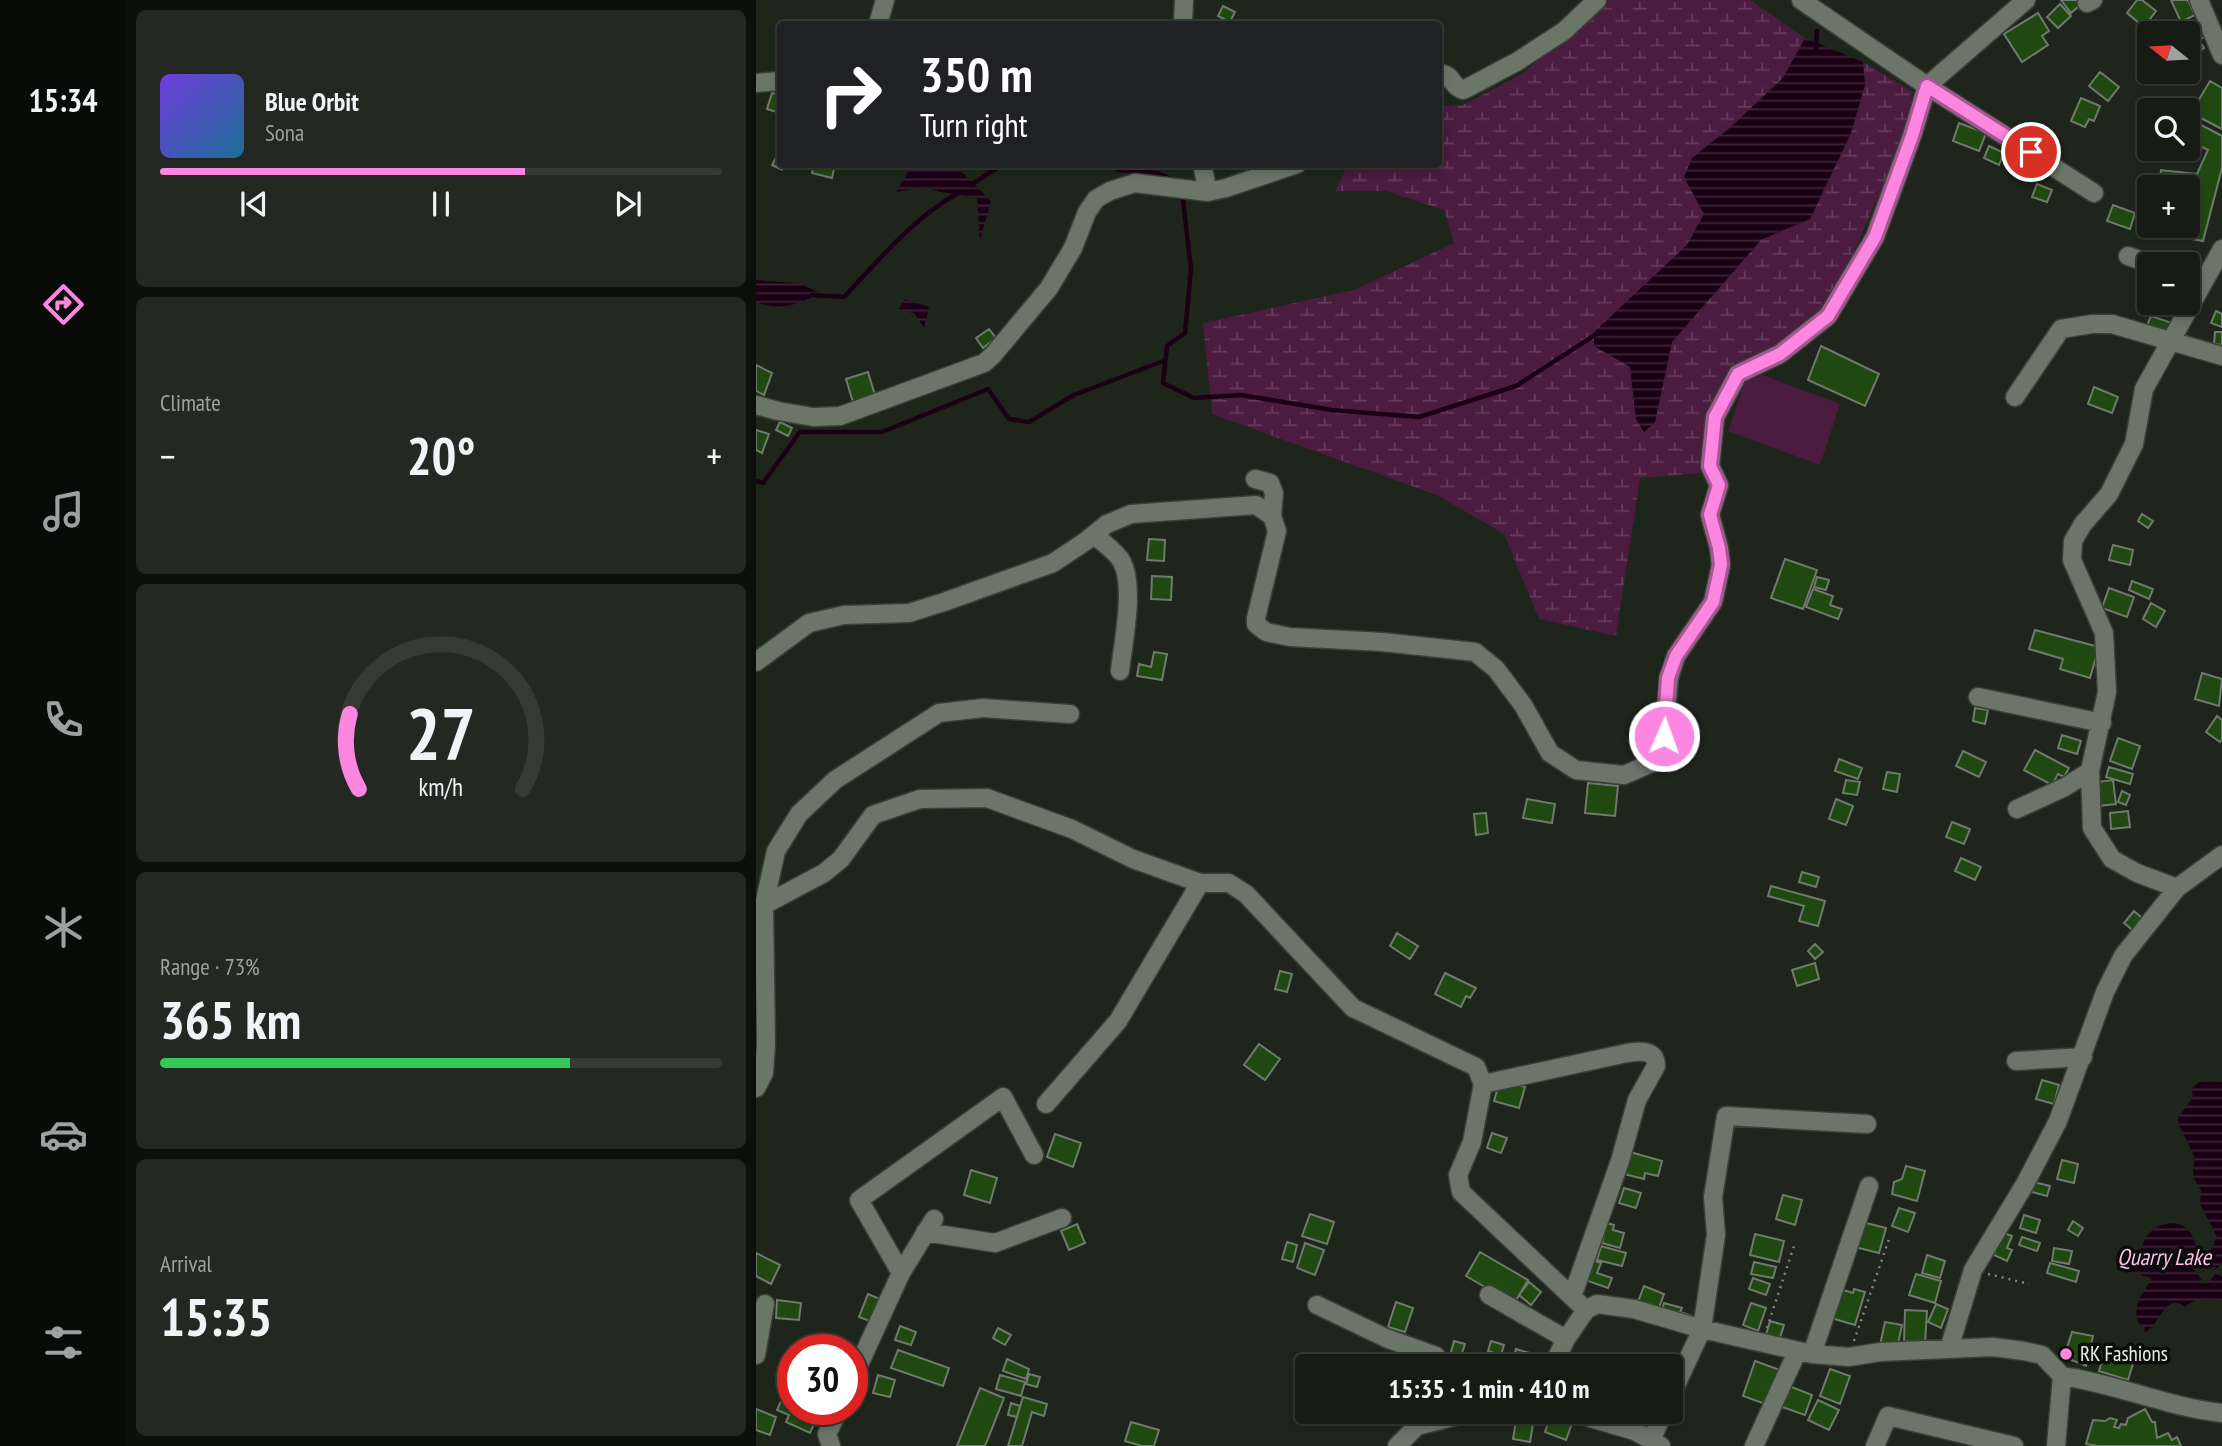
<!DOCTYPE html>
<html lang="en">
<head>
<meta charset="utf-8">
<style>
  :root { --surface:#161c14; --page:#232922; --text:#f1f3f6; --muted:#9ea1a0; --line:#353a34; --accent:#fd86e1 }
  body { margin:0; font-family:"PT Sans Narrow",sans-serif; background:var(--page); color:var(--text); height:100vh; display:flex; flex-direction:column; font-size:26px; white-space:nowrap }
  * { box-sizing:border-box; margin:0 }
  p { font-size:23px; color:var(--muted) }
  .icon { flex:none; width:38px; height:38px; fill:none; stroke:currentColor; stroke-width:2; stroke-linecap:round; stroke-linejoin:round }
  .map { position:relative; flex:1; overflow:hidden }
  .sheet { display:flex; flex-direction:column; gap:10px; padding:10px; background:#0c0f0b; width:630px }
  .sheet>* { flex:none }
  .guide { position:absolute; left:21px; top:21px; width:665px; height:147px; border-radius:7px; box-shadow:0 4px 10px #0003,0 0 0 2px var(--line); background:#202124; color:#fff; overflow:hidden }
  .needle { width:46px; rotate:288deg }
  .controls { position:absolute; left:1381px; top:21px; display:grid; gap:14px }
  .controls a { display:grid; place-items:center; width:63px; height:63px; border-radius:7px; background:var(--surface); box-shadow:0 4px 10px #0003,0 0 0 2px var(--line); font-size:35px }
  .speed { position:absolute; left:21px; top:1334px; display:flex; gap:14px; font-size:35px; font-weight:700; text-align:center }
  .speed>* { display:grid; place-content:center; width:91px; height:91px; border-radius:50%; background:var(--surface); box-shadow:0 4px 10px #0003,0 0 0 2px var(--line); line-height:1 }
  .speed .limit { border:10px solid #d22; background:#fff; color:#111 }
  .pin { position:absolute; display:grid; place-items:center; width:60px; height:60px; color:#fff; margin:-30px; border:4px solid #fff; border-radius:50%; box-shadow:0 2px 7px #0007 }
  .me { position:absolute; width:77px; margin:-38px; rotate:2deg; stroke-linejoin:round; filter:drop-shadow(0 0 5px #0008) }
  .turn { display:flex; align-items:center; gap:24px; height:147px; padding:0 28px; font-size:32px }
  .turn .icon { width:91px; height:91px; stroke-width:2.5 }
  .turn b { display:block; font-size:49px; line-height:60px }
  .big { font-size:52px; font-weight:600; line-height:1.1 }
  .sheet .widget { flex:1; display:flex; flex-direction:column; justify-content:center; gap:10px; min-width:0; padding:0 24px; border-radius:10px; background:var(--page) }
  .sheet .dial { align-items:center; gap:0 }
  .dial svg { height:182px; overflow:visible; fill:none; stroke:var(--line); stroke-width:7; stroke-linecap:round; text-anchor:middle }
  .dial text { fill:var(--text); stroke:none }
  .song { display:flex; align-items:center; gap:21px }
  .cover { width:84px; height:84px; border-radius:10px; background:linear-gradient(135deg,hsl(260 70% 55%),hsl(200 70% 35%)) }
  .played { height:7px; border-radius:4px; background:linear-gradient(90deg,var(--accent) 65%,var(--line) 65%) }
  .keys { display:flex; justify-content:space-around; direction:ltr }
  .heat { display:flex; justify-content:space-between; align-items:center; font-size:38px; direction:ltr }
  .charge { height:10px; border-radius:5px; background:linear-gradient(90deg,#34c759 73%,var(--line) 0) }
  .trip { position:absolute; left:539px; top:1354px; width:388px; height:70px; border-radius:7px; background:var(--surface); box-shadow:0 4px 10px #0003,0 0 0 2px var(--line); font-weight:600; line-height:70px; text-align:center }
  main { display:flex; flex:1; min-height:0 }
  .tab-bar { display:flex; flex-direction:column; width:126px; justify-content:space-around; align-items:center; background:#090b08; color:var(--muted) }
  .tab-bar .icon { width:49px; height:49px }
  .tab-bar .current { color:var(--accent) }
  .tab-bar b { font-size:32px; color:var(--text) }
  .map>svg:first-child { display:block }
  .wetland { fill:url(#wetland-marsh) }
  .pitch { fill:#4b1b40 }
  .water { fill:url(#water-rules) }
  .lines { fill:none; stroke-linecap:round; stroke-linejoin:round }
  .stream { stroke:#1b0015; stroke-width:4.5 }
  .building { fill:#1f4910; stroke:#70796d; stroke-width:2 }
  .minor-casing { stroke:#3a4038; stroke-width:21 }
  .path { stroke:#7f867d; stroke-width:2.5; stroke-dasharray:2 5; stroke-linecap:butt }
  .minor { stroke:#6b7568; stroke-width:18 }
  .route-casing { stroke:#a45792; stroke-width:18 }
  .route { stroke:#fd86e1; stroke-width:12 }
  .poi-dot { fill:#fd86e1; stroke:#0a0d09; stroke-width:2.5 }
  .labels { text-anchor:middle; stroke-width:7; stroke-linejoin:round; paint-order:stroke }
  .poi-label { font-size:21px; fill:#eaf0e9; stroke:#0a0d09; text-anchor:start }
  .water-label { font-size:23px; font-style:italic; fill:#fdbfec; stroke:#0a0d09 }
</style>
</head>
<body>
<main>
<nav class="tab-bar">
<b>15:34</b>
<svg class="icon current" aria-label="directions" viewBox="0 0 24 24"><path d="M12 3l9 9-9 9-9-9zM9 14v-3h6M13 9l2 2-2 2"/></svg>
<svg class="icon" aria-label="music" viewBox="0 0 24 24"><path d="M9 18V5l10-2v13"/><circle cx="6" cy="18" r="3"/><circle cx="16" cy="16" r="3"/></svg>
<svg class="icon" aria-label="phone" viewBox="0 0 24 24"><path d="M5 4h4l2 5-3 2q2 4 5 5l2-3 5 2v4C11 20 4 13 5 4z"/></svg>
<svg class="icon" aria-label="climate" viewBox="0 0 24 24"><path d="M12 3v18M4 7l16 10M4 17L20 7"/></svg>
<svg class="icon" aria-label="car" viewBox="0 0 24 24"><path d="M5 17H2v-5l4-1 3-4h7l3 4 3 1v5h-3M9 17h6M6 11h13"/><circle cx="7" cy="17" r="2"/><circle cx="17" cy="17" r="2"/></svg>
<svg class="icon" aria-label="filters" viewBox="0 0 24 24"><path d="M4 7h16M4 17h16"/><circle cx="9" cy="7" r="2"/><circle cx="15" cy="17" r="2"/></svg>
</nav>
<section class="sheet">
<div class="widget">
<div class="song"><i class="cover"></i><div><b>Blue Orbit</b><p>Sona</p></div></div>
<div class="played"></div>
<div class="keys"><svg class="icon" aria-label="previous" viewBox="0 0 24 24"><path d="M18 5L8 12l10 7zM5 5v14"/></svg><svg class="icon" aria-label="pause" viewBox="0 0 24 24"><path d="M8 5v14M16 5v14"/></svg><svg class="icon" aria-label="next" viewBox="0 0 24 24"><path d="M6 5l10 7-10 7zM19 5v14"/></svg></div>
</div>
<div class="widget"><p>Climate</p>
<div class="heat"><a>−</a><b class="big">20°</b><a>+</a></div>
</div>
<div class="widget dial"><svg viewBox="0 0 100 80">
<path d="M14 69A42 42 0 1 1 86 69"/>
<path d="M14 69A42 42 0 0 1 10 36" stroke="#fd86e1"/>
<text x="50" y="56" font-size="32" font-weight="700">27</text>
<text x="50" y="72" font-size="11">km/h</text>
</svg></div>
<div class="widget"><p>Range · 73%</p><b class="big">365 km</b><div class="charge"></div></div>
<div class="widget"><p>Arrival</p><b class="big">15:35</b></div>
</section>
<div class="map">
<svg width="1466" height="1446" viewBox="0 0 1466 1446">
  <defs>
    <pattern id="wetland-marsh" width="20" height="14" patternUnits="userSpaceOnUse" patternTransform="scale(1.75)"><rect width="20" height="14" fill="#4b1b40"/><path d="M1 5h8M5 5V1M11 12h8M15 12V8" fill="none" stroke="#653c5c"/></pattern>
    <pattern id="water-rules" width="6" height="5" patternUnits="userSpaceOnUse" patternTransform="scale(1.75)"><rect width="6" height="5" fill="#1b0015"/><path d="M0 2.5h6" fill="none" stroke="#3c2637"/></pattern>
  </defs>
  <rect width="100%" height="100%" fill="#1e261b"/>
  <path class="wetland" d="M853,0H994L1049,38L1027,78L975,127L936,158L928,177L948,214L931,245L838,333V346L874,366L880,419L888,432L899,422L916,342L1005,239L1054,219L1109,85L1107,62L1157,92L1148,137L1088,275L1065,311L960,392L944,473L884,478L860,636L783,619L748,534L681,495L456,414L447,323L598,290L698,243L688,210L630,191H579L592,165L682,164L683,106L707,105L766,74Z"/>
  <path class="pitch" d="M993,370L1084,404L1064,465L972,431Z"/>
  <path class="water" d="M1049,38L1107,62L1109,85L1095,133L1054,219L1005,240L916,342L899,422L888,432L880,419L874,367L838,346V332L931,245L948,214L928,177L936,158L975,127L1027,78Z
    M182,165L207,173L235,201L224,240L221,197L184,192L168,187L140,192L154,169Z
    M0,280L42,283L65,293C42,304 25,312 0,302Z
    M149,299L173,307L168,328L158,313L142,310Z
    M1463,1081L1466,1082V1263L1461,1268L1458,1267L1452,1258L1436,1262L1433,1259L1431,1261L1448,1283H1452L1460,1273L1466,1277V1301C1454,1297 1439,1298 1429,1307C1409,1291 1404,1326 1389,1332L1388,1326L1383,1324C1375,1306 1387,1293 1396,1278L1386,1276L1383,1271L1373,1274V1269L1380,1261V1251L1386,1247C1391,1221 1434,1210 1440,1247L1446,1251H1454L1461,1237L1444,1204L1445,1191L1437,1177L1438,1156L1423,1125L1422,1118L1437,1097L1435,1089L1443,1082Z"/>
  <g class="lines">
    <path class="stream" d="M1060,48L1061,31
      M361,164L362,170L401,173L420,181
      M215,185L247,164
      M427,200L435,269L429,333L411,346L407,383L438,398L485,395L576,410L663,417L760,386L842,333
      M56,295L88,297C123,260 157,218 202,193
      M0,481L7,483L44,432H126L232,389L253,419L273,422L318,395L410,360"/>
  </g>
  <path class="building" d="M1305,0H1330L1315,13Z
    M1381,0H1386L1400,11L1388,27L1371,13Z
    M1415,0H1432L1439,15L1425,22Z
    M1304,4L1315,16L1302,28L1291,17Z
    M467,6L479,12L474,22L462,16Z
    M1282,13L1293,31L1286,36L1292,45L1266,62L1248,34Z
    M1440,22L1450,36L1443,40L1448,48L1436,56L1432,49V33H1423Z
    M1344,72L1363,87L1352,101L1333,86Z
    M1454,81L1466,88V129L1435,113Z
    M16,93L24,95V113L11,109Z
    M1325,98L1344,106L1338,121L1333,119L1329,127L1315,121Z
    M1432,118L1466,136V168L1447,241L1396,232L1397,226H1432V187H1403L1405,170L1441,174L1452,150L1432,140Z
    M1203,123L1230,133L1223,151L1197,141Z
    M1233,146L1248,153L1243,165L1228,158Z
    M21,156L24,158V164H29L26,170L16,165Z
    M58,164H79L76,178L56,173Z
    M1281,184L1296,190L1291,202L1276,197Z
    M1357,205L1379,213L1374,229L1351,221Z
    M1460,311L1466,314V327L1455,323Z
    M1395,316L1419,324L1414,337L1390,328Z
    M233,329L240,338L227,348L220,338Z
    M1459,332H1466V345L1458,344Z
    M1065,346L1123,374L1109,406L1052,380Z
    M0,365L16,373L8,395L0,391Z
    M112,372L121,402L99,409L90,379Z
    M1338,387L1362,397L1356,413L1332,404Z
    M24,422L36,428L32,436L20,430Z
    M0,430L13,434L6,453L0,450Z
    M1386,514L1397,521L1392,528L1382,521Z
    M393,539L409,540L408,561L391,560Z
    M1357,545L1377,550L1374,565L1353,560Z
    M1029,559L1061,570L1047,609L1015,598Z
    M396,576L416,577L415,600L395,599Z
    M1061,577L1073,580L1070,590L1058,587Z
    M1376,581L1397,589L1393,599L1373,590Z
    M1353,588L1378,597L1371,617L1346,608Z
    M1057,589L1077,596L1074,605L1086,609L1082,619L1050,607Z
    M1395,603L1409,611L1400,627L1387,619Z
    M1279,630L1343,647L1334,678L1304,669L1307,659L1273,649Z
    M398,652L411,654L406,680L381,676L383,664L395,667Z
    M1446,673L1466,679L1463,706L1439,699Z
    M1219,708L1232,710L1229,724L1217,721Z
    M1461,716L1466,720V739L1464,742L1450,732Z
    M1306,735L1325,741L1321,754L1302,748Z
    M1362,738L1384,746L1376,769L1354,761Z
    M1279,750L1313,768L1308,777L1302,774L1296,785L1268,770Z
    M1207,751L1230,762L1223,777L1200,766Z
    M1083,759L1106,768L1102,779L1079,771Z
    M1353,767L1377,774L1374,784L1350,777Z
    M1131,772L1144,774L1141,792L1127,789Z
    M1090,780L1104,782L1101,795L1087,793Z
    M1357,780L1360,804L1343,806L1341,782Z
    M832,783L862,786L859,816L829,813Z
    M1366,791L1374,795L1370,805L1362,802Z
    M771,799L799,804L796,823L767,818Z
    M1080,799L1097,806L1090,825L1073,819Z
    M1372,811L1374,827L1355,829L1354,813Z
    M730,813L732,833L720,835L718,814Z
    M1196,822L1214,829L1208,844L1190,837Z
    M1205,858L1225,867L1219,880L1199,871Z
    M1046,872L1063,877L1060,887L1043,882Z
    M1015,886L1069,901L1062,926L1043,921L1048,906L1012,896Z
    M1378,911L1391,922L1381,934L1368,923Z
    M641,933L662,946L654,959L634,946Z
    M1059,944L1067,952L1059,959L1052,951Z
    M1059,963L1063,979L1041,986L1036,970Z
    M524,971L536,974L531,992L519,989Z
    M689,973L720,988L714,998L710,996L705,1007L679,994Z
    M503,1044L524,1059L509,1080L488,1065Z
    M744,1080L769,1087L763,1108L738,1101Z
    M1286,1080L1303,1085L1298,1104L1280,1099Z
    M736,1133L751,1138L745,1153L731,1148Z
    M299,1134L325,1143L317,1167L291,1157Z
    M874,1152L906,1161L902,1176L889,1173L888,1179L868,1174Z
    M1306,1160L1322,1164L1318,1183L1301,1179Z
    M1150,1166L1169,1171L1161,1201L1136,1194L1138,1182L1146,1179Z
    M215,1170L241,1178L234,1203L208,1195Z
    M1278,1182L1294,1186L1291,1196L1276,1192Z
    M868,1188L885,1193L880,1208L863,1203Z
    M1027,1195L1046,1200L1039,1225L1020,1219Z
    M1143,1208L1159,1213L1152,1232L1136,1226Z
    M554,1214L578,1222L571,1244L546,1236Z
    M1268,1215L1284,1220L1280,1233L1264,1228Z
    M1317,1221L1327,1228L1322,1236L1312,1230Z
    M1106,1222L1130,1228L1123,1253L1099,1247Z
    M851,1223L858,1225L857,1230L868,1233L864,1248L846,1243Z
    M321,1224L329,1243L313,1250L305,1231Z
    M1246,1232L1256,1236L1251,1248L1256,1250L1251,1261L1238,1255Z
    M999,1234L1028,1241L1023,1262L994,1255Z
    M1266,1237L1284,1243L1281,1251L1263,1245Z
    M531,1242L541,1245L537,1262L526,1259Z
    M549,1243L568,1250L559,1275L541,1268Z
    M845,1246L870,1253L866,1266L841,1260Z
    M1298,1248L1316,1251L1313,1264L1296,1261Z
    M724,1252L772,1280L758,1304L710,1276Z
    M0,1253L24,1265L15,1284L0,1276Z
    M1171,1255L1189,1261L1184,1278L1166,1273Z
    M836,1260L845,1263L841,1273L856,1278L852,1288L829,1280Z
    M998,1262L1020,1267L1017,1278L995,1274Z
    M1294,1263L1323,1271L1320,1282L1291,1273Z
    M1160,1274L1185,1281L1179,1303L1153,1295Z
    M997,1278L1014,1284L1010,1295L993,1289Z
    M773,1282L785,1292L775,1305L763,1295Z
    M888,1286L908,1294L902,1310L882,1302Z
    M1084,1289L1097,1293L1098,1289L1109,1292L1099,1325L1075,1318Z
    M112,1294L124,1299L116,1322L103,1317Z
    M21,1300L45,1303L43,1320L20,1318Z
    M640,1302L657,1308L649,1332L632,1327Z
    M908,1303L926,1308L924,1312L936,1316L934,1325L904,1317Z
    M995,1303L1010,1308L1002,1331L987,1325Z
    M1180,1304L1192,1309L1185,1328L1172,1322Z
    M1149,1310L1171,1311L1169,1343L1148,1341Z
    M1014,1321L1028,1325L1021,1347L1008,1342Z
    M1129,1322L1146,1325L1141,1349L1124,1345Z
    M144,1326L160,1332L155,1345L139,1340Z
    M242,1328L255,1335L249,1345L237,1338Z
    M1316,1332L1337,1336L1330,1366L1308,1357Z
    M698,1341L709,1344L702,1366L692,1363Z
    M735,1341L748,1345L745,1355L732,1351Z
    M1350,1348L1379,1357L1372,1380L1343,1371Z
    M760,1349L794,1359L791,1367L755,1366Z
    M142,1350L193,1368L187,1386L135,1368Z
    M808,1358L831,1367H804Z
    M251,1359L273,1369L270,1379L247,1371Z
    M999,1361L1024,1370L1012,1405L987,1396Z
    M1074,1369L1094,1376L1084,1404L1064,1396Z
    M273,1374L284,1377L281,1387L270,1384Z
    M122,1375L139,1380L134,1397L117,1393Z
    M244,1375L269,1382L265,1396L240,1389Z
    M1033,1386L1056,1395L1049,1415L1026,1407Z
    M224,1388L248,1398L229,1446H201Z
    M267,1397L291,1404L288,1416L276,1412L266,1446H252Z
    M37,1400V1409H65L54,1433L30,1422L33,1415L21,1410L25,1401L35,1405Z
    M1062,1400L1083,1410L1073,1430L1052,1420Z
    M255,1403L264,1406L261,1417L252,1415Z
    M0,1409L20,1417L14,1435L0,1430Z
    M1389,1409L1396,1422H1399L1401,1438L1412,1433L1416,1440L1421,1437L1425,1446H1342L1330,1444L1337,1420L1349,1421L1354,1418L1361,1420L1358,1427L1363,1428L1365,1424L1370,1425L1372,1418Z
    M796,1412L819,1415L810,1440L789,1432Z
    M760,1421L777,1424L774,1442L757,1439Z
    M375,1422L403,1430L398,1446H386L369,1441Z"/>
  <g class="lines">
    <defs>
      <path id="minor" d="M1045,0L1171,86L1270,0
        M1443,0L1466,55
        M1331,3L1337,0
        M122,24L129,0
        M427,24L428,0
        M682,73C699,75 694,86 707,90L713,87L762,61L808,31L841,0
        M0,83L24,81
        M446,164L452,192
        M1372,256L1395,264
        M1259,397L1305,329L1336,324H1356L1466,356
        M0,405L22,411L57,417L84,416L228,363L237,355L293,288L317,248L331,212L340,199L354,191L379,183L452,192L470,188L541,164
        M499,479L514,483L518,493L516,516
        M338,535C347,543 360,551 366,562C379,587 367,643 364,671
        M0,662L53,623L88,615L153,613L188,602L297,563L330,541L351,524L375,514L500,505L516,516L521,531L500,618V624L510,632L534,637L626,642L719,652L740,669L767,705L794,753L820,770L868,775L898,762L908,736L913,678L920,656L957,602L965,565L963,548L954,515L963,485L954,466L959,417L982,374L1024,354L1072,316L1119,237L1156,136L1171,86L1338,193
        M1222,697L1346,723
        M1261,809L1309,787L1334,771
        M1421,888L1381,873L1356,859L1336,828L1334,771L1351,692L1348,633L1316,560L1317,541L1327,524L1353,494L1378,444L1388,389L1466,249
        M8,905L20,851L43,814L79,780L183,713L227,708L314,714
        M1260,1061L1327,1057
        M727,1084L871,1053C884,1051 900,1049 900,1066L881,1100L864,1161L816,1297
        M0,1088L8,1073L10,1044L8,905L68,873L85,859L117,815L164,799L231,798L316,829L377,859L444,883H473L490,894L597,1008L720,1067L727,1084L716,1142L702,1175L705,1192L830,1310
        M290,1104L362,1021L444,883
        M169,1232L239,1243L306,1218
        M145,1273L103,1200L247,1097L278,1155
        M733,1295L810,1339
        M561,1305L630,1338L680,1356L677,1367
        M1193,1349L1217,1270L1269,1184L1302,1121L1349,992L1367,956L1421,888L1466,855
        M1056,1354L1113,1186
        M0,1355L9,1304
        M796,1367L810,1339L830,1310L841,1304L878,1309L946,1329L1056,1354L1093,1357L1124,1352L1237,1347L1268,1351L1286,1355L1306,1376L1300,1446
        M1306,1376C1361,1384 1411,1407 1466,1413
        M96,1380L145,1273L178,1219
        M915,1396L946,1329L960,1235L957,1197L970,1116L1111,1124
        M814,1412L879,1431L905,1446
        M895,1440L908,1412
        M75,1446L71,1434L83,1409
        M641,1446L661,1426L716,1412
        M998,1446L1041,1352
        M1119,1446L1132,1416L1258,1446"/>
    </defs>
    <use href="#minor" class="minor-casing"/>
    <path class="path" d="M1232,1274L1273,1284
      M1011,1328L1039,1243
      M1098,1341L1133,1239"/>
    <use href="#minor" class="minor"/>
  </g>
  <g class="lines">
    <defs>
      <path id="route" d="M908,736L912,678L920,656L957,602L965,565L963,548L954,515L963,485L954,466L959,417L982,374L1024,354L1072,316L1119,237L1156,136L1171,86L1275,152"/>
    </defs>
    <use href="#route" class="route-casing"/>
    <use href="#route" class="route"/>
  </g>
  <circle class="poi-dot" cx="1310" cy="1354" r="7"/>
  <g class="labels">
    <g class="poi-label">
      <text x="1324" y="1361">RK Fashions</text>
    </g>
    <g class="water-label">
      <text x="1408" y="1265">Quarry Lake</text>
    </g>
  </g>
</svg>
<div class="controls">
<a><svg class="needle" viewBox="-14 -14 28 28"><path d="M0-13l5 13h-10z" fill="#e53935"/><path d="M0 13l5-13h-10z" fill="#9ea1a0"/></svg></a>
<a><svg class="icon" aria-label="search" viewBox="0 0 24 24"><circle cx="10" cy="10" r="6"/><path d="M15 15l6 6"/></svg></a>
<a>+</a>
<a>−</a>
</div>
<div class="speed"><div class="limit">30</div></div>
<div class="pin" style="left:1275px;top:152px;background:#d93025"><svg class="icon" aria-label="arrive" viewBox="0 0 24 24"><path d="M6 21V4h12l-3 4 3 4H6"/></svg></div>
<svg class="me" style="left:908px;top:736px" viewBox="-20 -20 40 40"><circle r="17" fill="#fd86e1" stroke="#fff" stroke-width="3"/><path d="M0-11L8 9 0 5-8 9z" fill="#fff"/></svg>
<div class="trip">15:35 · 1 min · 410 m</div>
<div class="guide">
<div class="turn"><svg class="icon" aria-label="right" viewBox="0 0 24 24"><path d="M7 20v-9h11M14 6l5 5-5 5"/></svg><div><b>350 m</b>Turn right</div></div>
</div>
</div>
</main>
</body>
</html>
